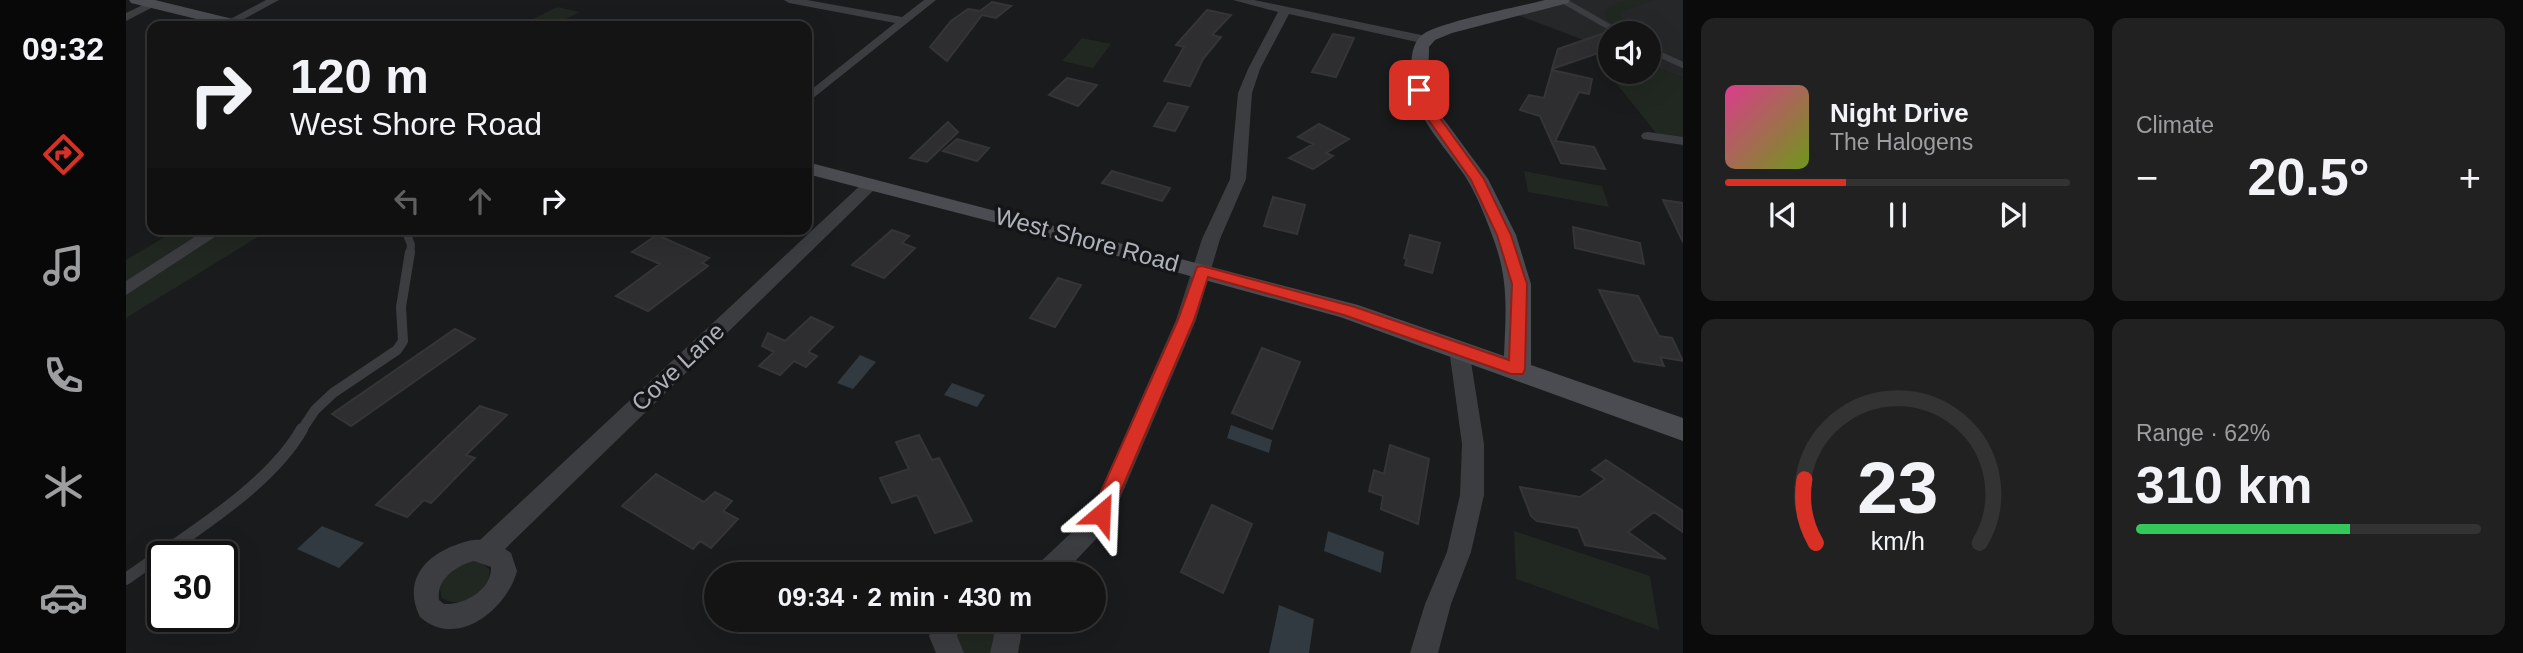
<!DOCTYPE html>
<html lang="en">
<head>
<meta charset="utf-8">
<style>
  :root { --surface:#141415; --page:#212122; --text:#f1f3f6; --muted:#9d9ea0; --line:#333334; --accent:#d93025 }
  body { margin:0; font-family:Helvetica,sans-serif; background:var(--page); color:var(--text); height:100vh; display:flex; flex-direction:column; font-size:26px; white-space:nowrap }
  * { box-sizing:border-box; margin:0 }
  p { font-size:23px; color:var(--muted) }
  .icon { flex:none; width:38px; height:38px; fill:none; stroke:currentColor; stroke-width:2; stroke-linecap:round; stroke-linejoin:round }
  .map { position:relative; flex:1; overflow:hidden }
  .drawer { display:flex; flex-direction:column; gap:18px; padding:18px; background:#0b0b0c; width:840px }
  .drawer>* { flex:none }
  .top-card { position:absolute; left:21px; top:21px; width:665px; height:214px; border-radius:14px; box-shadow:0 7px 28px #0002,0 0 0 2px var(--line); background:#141415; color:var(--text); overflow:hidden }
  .fabs { position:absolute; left:1472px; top:21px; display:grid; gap:14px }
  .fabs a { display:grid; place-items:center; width:63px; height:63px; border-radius:50%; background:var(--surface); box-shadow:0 7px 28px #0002,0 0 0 2px var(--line); font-size:35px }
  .speed { position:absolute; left:21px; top:541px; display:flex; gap:14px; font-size:35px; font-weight:700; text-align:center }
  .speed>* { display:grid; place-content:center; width:91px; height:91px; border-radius:50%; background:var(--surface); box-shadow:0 7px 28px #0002,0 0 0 2px var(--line); line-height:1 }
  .speed .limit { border:4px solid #111; border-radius:10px; background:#fff; color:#111 }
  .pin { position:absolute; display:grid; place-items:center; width:60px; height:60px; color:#fff; margin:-30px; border-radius:14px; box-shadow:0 4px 10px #0006 }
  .me { position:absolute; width:77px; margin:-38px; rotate:26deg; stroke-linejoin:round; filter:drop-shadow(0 0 5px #0008) }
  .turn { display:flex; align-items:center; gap:24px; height:147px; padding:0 28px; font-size:32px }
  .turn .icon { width:91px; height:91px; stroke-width:2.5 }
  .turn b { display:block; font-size:49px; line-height:60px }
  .lanes { display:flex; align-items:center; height:66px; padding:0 28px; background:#0003; justify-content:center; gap:35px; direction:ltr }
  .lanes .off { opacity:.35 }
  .big { font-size:52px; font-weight:700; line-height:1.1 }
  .drawer .card { flex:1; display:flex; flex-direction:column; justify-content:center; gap:10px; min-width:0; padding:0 24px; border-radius:14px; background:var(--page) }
  .drawer .dial { align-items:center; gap:0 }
  .dial svg { height:182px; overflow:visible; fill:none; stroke:var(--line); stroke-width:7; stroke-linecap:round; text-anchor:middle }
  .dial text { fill:var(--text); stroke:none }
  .song { display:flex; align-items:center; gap:21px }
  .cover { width:84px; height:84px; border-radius:10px; background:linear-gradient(135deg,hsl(330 70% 55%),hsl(80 70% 35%)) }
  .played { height:7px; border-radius:4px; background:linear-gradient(90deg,var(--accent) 35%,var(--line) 35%) }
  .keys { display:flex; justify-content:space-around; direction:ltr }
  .heat { display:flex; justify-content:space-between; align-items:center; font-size:38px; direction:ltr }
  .charge { height:10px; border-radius:5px; background:linear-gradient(90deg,#34c759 62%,var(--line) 0) }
  .drawer .tiles { flex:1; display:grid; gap:18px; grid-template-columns:repeat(2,1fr) }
  .trip { position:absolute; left:578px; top:562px; width:402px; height:70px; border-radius:35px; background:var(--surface); box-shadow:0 7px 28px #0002,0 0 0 2px var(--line); font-weight:700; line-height:70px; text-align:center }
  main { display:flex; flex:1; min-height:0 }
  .menu { display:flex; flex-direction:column; width:126px; justify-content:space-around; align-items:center; background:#080808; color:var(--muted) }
  .menu .icon { width:49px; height:49px }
  .menu .current { color:var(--accent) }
  .menu b { font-size:32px; color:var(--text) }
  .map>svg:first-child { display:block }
  .built { fill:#262729 }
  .green { fill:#212721 }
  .water { fill:#313a40 }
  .building { fill:#2e2e30; stroke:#353538; stroke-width:2 }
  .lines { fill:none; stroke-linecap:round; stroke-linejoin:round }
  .lane-far3 { stroke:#3c3d41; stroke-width:6 }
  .lane-far2 { stroke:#3c3d41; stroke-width:8 }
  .lane-far1 { stroke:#3c3d41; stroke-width:10 }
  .lane { stroke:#3c3d41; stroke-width:12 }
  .street { fill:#3c3d41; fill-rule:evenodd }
  .secondary { fill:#4a4c51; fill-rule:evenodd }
  .route { fill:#d93025; stroke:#8d1f18; stroke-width:2 }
  .labels { text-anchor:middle; stroke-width:7; stroke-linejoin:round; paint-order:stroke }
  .street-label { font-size:24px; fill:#aeb3bb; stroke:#151518 }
</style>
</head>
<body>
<main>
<nav class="menu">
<b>09:32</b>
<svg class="icon current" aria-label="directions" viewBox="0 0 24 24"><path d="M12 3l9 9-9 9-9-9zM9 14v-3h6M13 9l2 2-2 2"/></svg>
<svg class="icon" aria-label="music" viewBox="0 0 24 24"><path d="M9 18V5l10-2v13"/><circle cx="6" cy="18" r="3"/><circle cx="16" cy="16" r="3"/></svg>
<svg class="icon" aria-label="phone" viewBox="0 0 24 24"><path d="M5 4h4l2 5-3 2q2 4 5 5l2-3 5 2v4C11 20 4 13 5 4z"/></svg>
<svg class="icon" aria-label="climate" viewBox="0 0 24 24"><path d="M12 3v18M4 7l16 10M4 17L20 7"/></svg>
<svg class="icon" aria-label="car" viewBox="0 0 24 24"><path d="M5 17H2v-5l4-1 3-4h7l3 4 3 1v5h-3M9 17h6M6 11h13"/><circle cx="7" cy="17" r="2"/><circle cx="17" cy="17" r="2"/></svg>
</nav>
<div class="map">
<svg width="1557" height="653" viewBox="0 0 1557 653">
  <rect width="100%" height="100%" fill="#1a1b1c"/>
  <path class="built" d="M1437,0H1557V78L1523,65L1522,33H1484V50L1386,13Z"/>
  <path class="green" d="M1501,0H1528L1496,11L1494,17L1499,24L1516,33C1501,33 1483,28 1478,12L1483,6Z
    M431,7L454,12L426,26H393Z
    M956,38L985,44L967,68L936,61Z
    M1523,65L1557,78V141L1534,138L1482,73L1484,69V72H1522Z
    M1398,171L1476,186L1483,207L1402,192Z
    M52,229H145L0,318V260Z
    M1388,531L1524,576L1533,630L1390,579Z
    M346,561H353L363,569C367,592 335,611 316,598L313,585L322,572Z
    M832,620L869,621L870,653H834L828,625Z"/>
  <path class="water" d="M734,355L750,362L727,389L711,383Z
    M826,383L859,395L851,407L818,395Z
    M1105,425L1146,440L1143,453L1101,438Z
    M196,526L238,543L213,568L171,549Z
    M1202,531L1258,552L1255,573L1198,551Z
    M1153,605L1188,619L1183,653H1143Z"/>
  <path class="building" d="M866,2L885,6L870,18L856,15L821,61L804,47L825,21L842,9L854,11Z
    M1081,10L1105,15L1086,35L1095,37L1077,59L1064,86L1038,81L1058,47L1050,45Z
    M1481,32L1484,34V49L1426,69L1432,49Z
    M1207,34L1228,38L1210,77L1186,72Z
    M1426,70L1466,79L1463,94L1453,92L1429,141L1468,147L1479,169L1435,163L1414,116L1394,110L1403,95L1418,98Z
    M941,78L971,85L952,106L923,95Z
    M1042,103L1062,107L1049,131L1028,126Z
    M822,122L832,132L801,162L784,158Z
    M1193,124L1223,139L1200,153L1207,156L1187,169L1163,158L1187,144L1172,137Z
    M831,139L863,148L851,161L817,151Z
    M986,171L1044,188L1036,201L976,183Z
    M1147,197L1179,205L1171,234L1138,226Z
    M1537,200L1557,203V242Z
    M1447,227L1514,243L1518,264L1449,248Z
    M766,230L783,236L776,243L789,248L758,278L726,265Z
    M531,235L583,258L576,263L582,266L522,311L490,296L534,264L506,252Z
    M1284,235L1314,243L1306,273L1279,265L1281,259L1278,258Z
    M932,278L955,285L929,327L904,318Z
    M1473,290L1512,296L1533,336L1546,338L1557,361L1534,357L1538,366L1508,361Z
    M685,317L707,327L682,352L691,356L680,367L668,361L654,375L633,366L648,352L636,346L642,333L659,341Z
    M329,329L349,339L225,426L206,414Z
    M1136,348L1174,362L1146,429L1106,413Z
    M354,406L381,415L340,455L349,458L305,503L298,500L281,517L250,505Z
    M793,435L806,460L813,458L846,521L809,533L791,495L766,503L754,478L783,469L770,442Z
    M1264,445L1303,459L1292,524L1255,509L1257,496L1243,491L1248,470L1258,474Z
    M1480,460L1557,511V532L1528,512L1502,532L1540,559L1459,545L1452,528L1411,521L1405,516L1394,487L1454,497L1479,479L1466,470Z
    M530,474L578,502L589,492L606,501L597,511L612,519L585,548L574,541L567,549L496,506Z
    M1086,505L1126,524L1097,593L1055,572Z"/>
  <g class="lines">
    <path class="lane-far3" d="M1436,0L1494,33
      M1522,49L1557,65"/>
    <path class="lane-far2" d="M279,229L285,245L284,254"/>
    <path class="lane-far1" d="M175,431L189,410L207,393L271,350L277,341L275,307L284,252"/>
    <path class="lane" d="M0,579C55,539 143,488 176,429"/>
    <path class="street" d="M140,0H153L107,25L97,23Z
      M658,0H681L776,17L798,0H810L681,103V93L769,23L663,3Z
      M1107,0H1128L1300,36L1306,40L1300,44L1163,14L1134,69L1126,93L1120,179L1094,239L1070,320L990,508L970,539L937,574H906L910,566L945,533L972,496L1050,320L1076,239L1104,179L1112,93L1122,69L1152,12Z
      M23,2L33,4L0,21V13Z
      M1522,132L1557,137V145L1517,139L1515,136L1517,133Z
      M745,179L751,181L753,184L751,187L379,549L385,553L391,571C381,609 331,650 294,617C278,585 294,559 327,546C336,543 345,539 354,540L739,181ZM348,561L365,567C366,590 338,605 318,604L313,600C310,579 330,566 348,561Z
      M81,229H101L0,295V281Z
      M1333,342L1340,344L1343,349L1358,444V495L1345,552L1325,604L1312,653H1284L1299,604L1321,552L1334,495L1336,444L1323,349L1326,344Z
      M810,620H836L831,636L838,653H810L803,636Z
      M862,620H889L895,636L892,653H864L868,636Z"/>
    <path class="secondary" d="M3,0H29L123,23L125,26H99L5,3Z
      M1419,0H1444L1442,3L1326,33L1309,40L1303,47L1302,90L1314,114L1362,179L1390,235L1405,284V365L1557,418V441L1214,317L867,222L681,174V162L1232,305L1378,356C1380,309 1383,279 1366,235C1359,216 1350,193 1339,176C1316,142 1279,108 1285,64C1286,53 1287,43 1296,35C1309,23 1396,6 1419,0Z"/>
  </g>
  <path class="route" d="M1290,88H1297L1311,114L1358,179L1385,235L1401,284L1399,369L1397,374H1385L1218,315L1082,277L1068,320L985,514L982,520L975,522L968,520L965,514L1052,320L1071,267L1076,266L1229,307L1383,360L1386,284L1371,235L1345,180L1299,115L1288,90Z"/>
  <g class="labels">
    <g class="street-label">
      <text transform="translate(961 240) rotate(15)" y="8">West Shore Road</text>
      <text transform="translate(552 367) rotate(-43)" y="8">Cove Lane</text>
    </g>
  </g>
</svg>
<div class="fabs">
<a><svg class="icon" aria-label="sound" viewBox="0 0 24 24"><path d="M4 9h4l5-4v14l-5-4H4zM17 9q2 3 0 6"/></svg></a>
</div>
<div class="speed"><div class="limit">30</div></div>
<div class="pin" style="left:1293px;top:90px;background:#d93025"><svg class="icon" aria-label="arrive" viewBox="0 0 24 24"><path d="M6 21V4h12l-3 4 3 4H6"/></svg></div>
<svg class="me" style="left:975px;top:514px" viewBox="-20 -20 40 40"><path d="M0-17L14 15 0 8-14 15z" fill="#d93025" stroke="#fff" stroke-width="4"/></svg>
<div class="trip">09:34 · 2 min · 430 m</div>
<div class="top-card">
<div class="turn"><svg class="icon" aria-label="right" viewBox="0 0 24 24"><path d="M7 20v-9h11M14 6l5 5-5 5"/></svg><div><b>120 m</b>West Shore Road</div></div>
<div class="lanes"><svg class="icon off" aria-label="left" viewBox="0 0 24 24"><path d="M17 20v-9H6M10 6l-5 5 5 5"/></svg><svg class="icon off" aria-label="ahead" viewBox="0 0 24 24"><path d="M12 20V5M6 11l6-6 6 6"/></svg><svg class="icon" aria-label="right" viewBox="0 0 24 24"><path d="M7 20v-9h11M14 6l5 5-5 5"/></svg></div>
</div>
</div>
<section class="drawer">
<div class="tiles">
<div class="card">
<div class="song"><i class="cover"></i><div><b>Night Drive</b><p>The Halogens</p></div></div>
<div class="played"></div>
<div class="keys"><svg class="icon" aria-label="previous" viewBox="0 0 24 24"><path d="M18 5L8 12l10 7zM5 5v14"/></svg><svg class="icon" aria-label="pause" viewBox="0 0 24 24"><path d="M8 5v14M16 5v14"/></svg><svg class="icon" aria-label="next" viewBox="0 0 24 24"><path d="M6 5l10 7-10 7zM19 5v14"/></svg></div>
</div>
<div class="card"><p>Climate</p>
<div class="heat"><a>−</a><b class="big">20.5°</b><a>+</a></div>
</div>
<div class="card dial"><svg viewBox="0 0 100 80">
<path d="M14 69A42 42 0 1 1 86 69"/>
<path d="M14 69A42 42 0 0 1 9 41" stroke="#d93025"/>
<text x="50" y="56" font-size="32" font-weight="700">23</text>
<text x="50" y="72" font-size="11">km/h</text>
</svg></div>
<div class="card"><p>Range · 62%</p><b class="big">310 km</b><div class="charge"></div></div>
</div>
</section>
</main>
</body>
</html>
